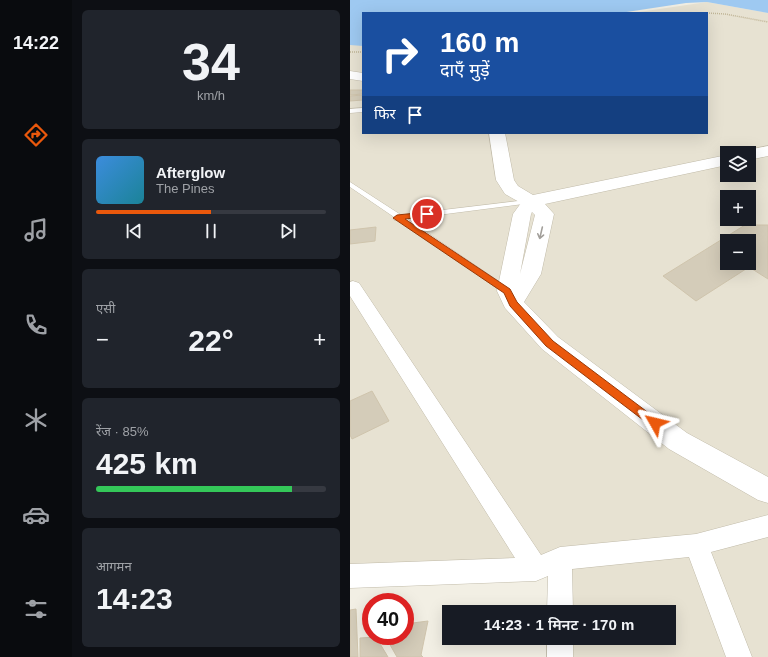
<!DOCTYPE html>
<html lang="hi">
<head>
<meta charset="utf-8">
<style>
  :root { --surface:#171b24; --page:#20242c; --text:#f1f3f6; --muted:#9ea1a6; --line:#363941; --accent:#ea580c }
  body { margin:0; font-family:Helvetica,"Noto Sans Devanagari",sans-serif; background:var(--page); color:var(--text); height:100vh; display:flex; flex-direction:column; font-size:15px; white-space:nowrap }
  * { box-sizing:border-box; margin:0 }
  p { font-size:13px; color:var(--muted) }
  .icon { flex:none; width:22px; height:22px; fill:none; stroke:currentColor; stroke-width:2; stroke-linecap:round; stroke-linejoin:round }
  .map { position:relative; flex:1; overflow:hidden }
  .sheet { display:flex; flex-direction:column; gap:10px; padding:10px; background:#0d0f14; width:278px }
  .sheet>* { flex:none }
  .hud { position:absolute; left:12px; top:12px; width:346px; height:122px; border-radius:0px; box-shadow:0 4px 16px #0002; background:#1a4fa0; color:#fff; overflow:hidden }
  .fabs { position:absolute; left:370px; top:146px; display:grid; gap:8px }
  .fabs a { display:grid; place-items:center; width:36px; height:36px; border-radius:0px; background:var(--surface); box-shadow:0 4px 16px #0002; font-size:20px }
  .speed { position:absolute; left:12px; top:593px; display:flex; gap:8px; font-size:20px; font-weight:700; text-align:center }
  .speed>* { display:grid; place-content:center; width:52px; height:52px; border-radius:50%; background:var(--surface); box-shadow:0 4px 16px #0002; line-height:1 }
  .speed .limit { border:6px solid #d22; background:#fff; color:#111 }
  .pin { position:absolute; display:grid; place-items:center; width:34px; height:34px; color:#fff; margin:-17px; border:2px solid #fff; border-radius:50%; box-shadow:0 1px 4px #0007 }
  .me { position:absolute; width:44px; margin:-22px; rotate:307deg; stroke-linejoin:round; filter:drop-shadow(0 0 3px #0008) }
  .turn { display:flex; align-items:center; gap:14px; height:84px; padding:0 12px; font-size:18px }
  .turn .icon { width:52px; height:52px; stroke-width:2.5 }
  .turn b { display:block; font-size:28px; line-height:34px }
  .then { display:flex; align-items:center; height:38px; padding:0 12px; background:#0003; gap:8px; font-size:15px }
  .big { font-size:30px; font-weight:600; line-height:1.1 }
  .sheet .tile { flex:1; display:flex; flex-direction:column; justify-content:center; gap:6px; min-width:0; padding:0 14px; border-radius:6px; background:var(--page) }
  .sheet .dial { align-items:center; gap:0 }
  .dial b { font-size:52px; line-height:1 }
  .song { display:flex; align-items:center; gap:12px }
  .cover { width:48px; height:48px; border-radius:6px; background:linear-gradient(135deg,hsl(210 70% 55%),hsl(190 70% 35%)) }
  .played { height:4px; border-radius:2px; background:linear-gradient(90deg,var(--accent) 50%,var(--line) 50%) }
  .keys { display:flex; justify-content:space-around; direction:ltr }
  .heat { display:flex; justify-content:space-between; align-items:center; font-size:22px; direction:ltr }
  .charge { height:6px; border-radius:3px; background:linear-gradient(90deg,#34c759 85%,var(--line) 0) }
  .trip { position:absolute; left:92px; top:605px; width:234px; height:40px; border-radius:0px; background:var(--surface); box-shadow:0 4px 16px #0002; font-weight:600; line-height:40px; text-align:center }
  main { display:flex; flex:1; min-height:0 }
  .dock { display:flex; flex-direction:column; width:72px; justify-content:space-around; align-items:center; background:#090b0e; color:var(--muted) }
  .dock .icon { width:28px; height:28px }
  .dock .selected { color:var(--accent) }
  .dock b { font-size:18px; color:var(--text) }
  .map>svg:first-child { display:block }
  .residential { fill:#e7e2d2; fill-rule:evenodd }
  .water { fill:#9ec9f1 }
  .building { fill:#d4ccb9; stroke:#cfc4ac; fill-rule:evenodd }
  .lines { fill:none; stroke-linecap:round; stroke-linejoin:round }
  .service-casing { stroke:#c1bba9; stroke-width:1 }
  .minor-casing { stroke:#c1bba9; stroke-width:1 }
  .tertiary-casing { stroke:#c1bba9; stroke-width:1 }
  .path { stroke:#c0b597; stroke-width:1.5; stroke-dasharray:1 1; stroke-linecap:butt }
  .service { fill:#fff; fill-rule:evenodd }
  .minor { fill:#fff; fill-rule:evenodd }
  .tertiary { fill:#fff; fill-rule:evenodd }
  .oneway { stroke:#a29f9a }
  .route { fill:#ea580c; stroke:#983908 }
</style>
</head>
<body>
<main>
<nav class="dock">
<b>14:22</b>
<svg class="icon selected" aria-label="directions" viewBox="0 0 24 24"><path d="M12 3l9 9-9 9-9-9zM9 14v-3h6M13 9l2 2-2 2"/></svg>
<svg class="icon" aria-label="music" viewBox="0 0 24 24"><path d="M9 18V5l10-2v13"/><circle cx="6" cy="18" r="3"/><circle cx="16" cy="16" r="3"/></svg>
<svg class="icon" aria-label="phone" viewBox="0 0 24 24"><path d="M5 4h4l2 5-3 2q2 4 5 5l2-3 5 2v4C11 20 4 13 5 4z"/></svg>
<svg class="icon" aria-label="climate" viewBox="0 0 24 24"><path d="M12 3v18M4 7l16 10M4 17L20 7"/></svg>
<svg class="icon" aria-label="car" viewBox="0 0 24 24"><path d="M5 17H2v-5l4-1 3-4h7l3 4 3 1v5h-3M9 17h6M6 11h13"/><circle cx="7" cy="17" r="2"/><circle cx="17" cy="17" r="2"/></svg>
<svg class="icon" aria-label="filters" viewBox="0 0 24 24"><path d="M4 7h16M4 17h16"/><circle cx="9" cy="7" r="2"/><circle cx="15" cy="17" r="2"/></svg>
</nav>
<section class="sheet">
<div class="tile dial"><b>34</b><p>km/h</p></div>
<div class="tile">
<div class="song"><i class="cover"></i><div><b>Afterglow</b><p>The Pines</p></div></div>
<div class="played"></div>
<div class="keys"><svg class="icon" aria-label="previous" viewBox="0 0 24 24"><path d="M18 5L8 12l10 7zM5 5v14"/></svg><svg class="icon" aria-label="pause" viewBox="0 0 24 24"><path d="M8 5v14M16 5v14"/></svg><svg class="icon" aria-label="next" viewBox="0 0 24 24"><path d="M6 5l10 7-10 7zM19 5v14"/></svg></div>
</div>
<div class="tile"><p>एसी</p>
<div class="heat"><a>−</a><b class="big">22°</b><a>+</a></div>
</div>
<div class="tile"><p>रेंज · 85%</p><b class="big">425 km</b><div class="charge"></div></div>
<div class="tile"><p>आगमन</p><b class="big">14:23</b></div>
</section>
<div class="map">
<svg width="418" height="657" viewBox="0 0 418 657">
  <rect width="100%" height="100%" fill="#f2efe4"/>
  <path class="residential" d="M357,2L418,13V657H205L207,638H319V612H209L213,564L0,582V45H13V133H357V13H282ZM377,153H399V175H377ZM377,197H399V219H377ZM377,241H399V263H377Z"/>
  <path class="water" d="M0,0H418V13L357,2L336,3L270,13H13V46L0,45Z"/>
  <path class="building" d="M0,90H13V94L0,95Z
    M13,95V100L0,101V96Z
    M395,225H418V279L399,267L346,301L313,276ZM377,241H399V263H377Z
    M26,227L25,241L0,244V230Z
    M22,391L39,421L2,439L0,435V401Z
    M6,609L8,657H0V610Z
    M78,621L71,655L73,657H47L35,636H55V624Z
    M26,637L38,657H10V638Z"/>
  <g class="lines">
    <defs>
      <path id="service" d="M13,108V112L0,113V109Z
        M0,182L51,215L184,199V203H181L57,219L160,289L161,291L160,293H154L48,220H44V217L0,187Z"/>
      <path id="minor" d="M3,281L9,283L191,555L210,547L346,534L418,515V537L361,552L402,657H376L339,557L222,569L223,612H197L198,576L186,581L0,588V564L165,558L0,296V282Z
        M197,638H223V657H197Z"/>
      <path id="tertiary" d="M0,71L13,73V81L0,79Z
        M139,133H155L164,180L168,186L183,195L377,155V165L195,204L204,214L191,274L174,302L208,337L337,433L418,477V503L408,500L319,449L192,349L155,308L147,291L163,214L171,203L155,194L146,180ZM182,212L185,215L170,274L181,214Z
        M418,146V156L399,160V153H392L393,151Z"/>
    </defs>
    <use href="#service" class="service-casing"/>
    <use href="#minor" class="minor-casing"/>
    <use href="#tertiary" class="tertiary-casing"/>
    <path class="path" d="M327,13H354
      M357,13L375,14L418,22
      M0,52H13"/>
    <use href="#service" class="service"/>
    <use href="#minor" class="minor"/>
    <use href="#tertiary" class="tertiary"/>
  </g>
  <defs><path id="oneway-shaft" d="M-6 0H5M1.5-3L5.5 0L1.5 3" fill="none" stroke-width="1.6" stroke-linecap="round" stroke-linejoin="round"/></defs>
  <use class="oneway" href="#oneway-shaft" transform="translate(191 233) rotate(103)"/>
  <path class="route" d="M77,212L81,214L80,216L55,219L160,289L167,302L203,341L308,420L310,423L308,426L305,427L301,426L196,346L160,306L154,293L43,218L47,215Z"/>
</svg>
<div class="fabs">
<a><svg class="icon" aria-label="layers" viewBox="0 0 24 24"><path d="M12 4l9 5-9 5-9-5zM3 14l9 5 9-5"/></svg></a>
<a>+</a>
<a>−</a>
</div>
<div class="speed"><div class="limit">40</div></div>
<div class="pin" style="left:77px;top:214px;background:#d93025"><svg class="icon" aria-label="arrive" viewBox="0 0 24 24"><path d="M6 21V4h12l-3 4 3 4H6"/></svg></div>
<svg class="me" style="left:305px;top:423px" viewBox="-20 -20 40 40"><path d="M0-17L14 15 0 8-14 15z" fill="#ea580c" stroke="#fff" stroke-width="4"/></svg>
<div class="trip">14:23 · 1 मिनट · 170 m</div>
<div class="hud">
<div class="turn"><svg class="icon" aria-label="right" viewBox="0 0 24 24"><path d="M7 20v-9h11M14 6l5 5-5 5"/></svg><div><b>160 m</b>दाएँ मुड़ें</div></div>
<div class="then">फिर<svg class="icon" aria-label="arrive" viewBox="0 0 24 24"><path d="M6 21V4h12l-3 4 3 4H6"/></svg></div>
</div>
</div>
</main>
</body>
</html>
